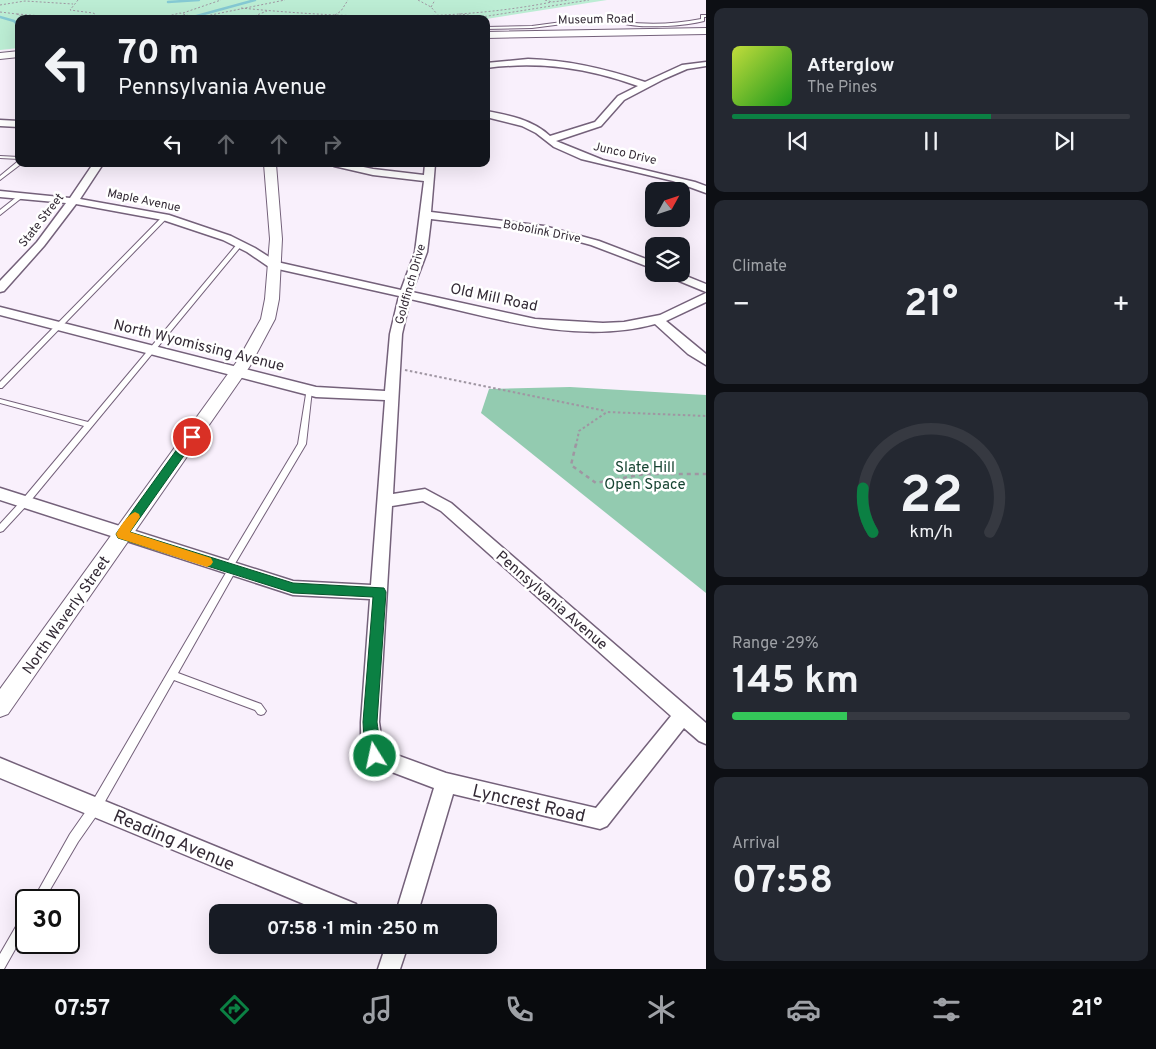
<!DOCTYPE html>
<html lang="en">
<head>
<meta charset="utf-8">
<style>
  :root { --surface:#171b24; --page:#242831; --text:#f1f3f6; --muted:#9ea1a6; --line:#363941; --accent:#0b8043 }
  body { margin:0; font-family:Overpass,sans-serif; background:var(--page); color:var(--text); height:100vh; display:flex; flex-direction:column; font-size:19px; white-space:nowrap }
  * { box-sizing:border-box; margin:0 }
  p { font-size:16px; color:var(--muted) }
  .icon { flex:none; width:28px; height:28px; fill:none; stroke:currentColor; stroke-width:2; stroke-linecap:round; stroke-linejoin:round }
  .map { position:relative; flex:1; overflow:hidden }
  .panel { display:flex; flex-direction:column; gap:8px; padding:8px; background:#0d0f14; width:450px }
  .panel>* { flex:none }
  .guide { position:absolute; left:15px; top:15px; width:475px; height:152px; border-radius:10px; box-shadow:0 5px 20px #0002; background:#171b24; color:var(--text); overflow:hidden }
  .needle { width:32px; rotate:50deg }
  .buttons { position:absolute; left:645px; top:182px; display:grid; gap:10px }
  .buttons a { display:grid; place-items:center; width:45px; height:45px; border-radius:10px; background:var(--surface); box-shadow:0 5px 20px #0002; font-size:25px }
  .speed { position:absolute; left:15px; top:889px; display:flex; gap:10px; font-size:25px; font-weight:700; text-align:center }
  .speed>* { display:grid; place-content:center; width:65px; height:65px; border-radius:50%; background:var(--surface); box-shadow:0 5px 20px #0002; line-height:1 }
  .speed .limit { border:2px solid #111; border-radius:8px; background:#fff; color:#111 }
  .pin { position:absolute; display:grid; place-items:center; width:42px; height:42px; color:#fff; margin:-21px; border:2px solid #fff; border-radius:50%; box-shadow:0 1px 5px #0007 }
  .me { position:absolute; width:55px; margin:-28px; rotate:350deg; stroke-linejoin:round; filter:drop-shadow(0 0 4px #0008) }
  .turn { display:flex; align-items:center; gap:18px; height:105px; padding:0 20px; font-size:22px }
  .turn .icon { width:65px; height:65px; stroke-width:2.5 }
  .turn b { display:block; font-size:35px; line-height:42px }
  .lanes { display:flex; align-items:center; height:48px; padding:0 20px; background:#0003; justify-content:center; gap:25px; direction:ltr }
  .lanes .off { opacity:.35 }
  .big { font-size:38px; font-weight:700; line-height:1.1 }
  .panel .card { flex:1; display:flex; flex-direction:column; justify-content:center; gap:8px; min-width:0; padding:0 18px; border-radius:10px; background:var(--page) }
  .panel .dial { align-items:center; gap:0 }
  .dial svg { height:130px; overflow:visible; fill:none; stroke:var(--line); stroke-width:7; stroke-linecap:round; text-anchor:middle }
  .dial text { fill:var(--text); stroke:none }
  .song { display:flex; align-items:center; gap:15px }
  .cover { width:60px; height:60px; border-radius:8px; background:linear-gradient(135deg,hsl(70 70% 55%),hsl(120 70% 35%)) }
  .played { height:5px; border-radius:2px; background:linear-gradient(90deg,var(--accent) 65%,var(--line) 65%) }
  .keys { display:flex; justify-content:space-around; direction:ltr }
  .heat { display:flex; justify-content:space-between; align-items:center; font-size:28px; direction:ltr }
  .charge { height:8px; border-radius:4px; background:linear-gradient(90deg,#34c759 29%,var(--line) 0) }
  .trip { position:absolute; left:209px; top:904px; width:288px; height:50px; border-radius:10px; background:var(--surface); box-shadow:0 5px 20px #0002; font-weight:700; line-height:50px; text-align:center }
  .tabs { display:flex; height:80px; justify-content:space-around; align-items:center; background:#090b0e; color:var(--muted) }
  .tabs .icon { width:35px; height:35px }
  .tabs .on { color:var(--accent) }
  .tabs b { font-size:22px; color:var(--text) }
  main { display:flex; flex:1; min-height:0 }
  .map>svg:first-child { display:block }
  .green { fill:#bcedd4 }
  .forest { fill:#93cbb0 }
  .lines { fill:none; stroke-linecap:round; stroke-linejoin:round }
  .stream { stroke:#85c9d3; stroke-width:2.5 }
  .service-casing { stroke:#74617a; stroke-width:2 }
  .minor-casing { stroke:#74617a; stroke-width:3 }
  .tertiary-casing { stroke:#74617a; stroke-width:2 }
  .secondary-casing { stroke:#74617a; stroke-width:2 }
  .path-far2 { stroke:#9f96a2; stroke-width:1; stroke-dasharray:2 2; stroke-linecap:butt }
  .path-far1 { stroke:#9f96a2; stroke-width:2; stroke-dasharray:2.5 2.5; stroke-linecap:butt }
  .path { stroke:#9f96a2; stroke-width:2.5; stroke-dasharray:4 4; stroke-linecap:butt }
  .service { fill:#fff; fill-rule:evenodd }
  .minor { fill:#fff; fill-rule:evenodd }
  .tertiary { fill:#fff; fill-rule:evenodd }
  .secondary { fill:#fff; fill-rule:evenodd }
  .route { fill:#0b8043; stroke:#07532c }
  .slow { fill:#f59e0b }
  .labels { text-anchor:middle; stroke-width:5; stroke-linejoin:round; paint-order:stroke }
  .far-street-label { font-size:12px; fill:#332a35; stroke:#fff }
  .street-label { font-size:15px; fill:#332a35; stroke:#fff }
  .park-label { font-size:15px; fill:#164331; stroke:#fff }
  .near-street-label { font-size:18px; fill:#332a35; stroke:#fff }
</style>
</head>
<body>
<main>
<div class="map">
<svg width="706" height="969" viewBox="0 0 706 969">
  <rect width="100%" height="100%" fill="#f9f0fc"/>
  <path class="green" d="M0,0H607L486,19H19V48L0,50Z"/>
  <path class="forest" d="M570,387L706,395V593L481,413L489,389Z"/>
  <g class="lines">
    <path class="stream" d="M168,2L199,0
      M0,17L14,21L19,26
      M173,19L193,17L255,0"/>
    <defs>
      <path id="service" d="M701,15H706V17H704V21C687,26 639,29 622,23L624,22C649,25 676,24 701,19Z
        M577,20L578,22L532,28L486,29V27L532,26Z
        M0,156L19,157V159L0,158Z
        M17,162H19V164H21L0,180V176Z
        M19,195L24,196L0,215V210Z
        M165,215L168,217L167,218L2,388H0V382L163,216Z
        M240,242L243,244L242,245L28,504L3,531L0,532V524L22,500L84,426L0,403V399L88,422L238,243Z
        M307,388H309L312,390L306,444L233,567L236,570L235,572L178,673L261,704L266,711L264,714L261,715L258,714L255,710L174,680L99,812L78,842L44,900H33L70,834L91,804L227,571L224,568L225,566L298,444Z
        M26,914V930L4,969H0V954L22,916Z"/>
      <path id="minor" d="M528,59C569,60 606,69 645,82L682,65L706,62V66L687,69L664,79L624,100L601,126L556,141L603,160L695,182L706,186V193L673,181L581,159L554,147L536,133L522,126L486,117V111C509,115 533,120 550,136L595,122L618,96L638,86C587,68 540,61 486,68V63Z
        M0,120L19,121V127L0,126Z
        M93,164H103L80,199L169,215L231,236L255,248L277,262L401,290L415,252L424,181L373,175L334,166L332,164H349L373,169L424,175L425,164H435L431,212L544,226L599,241L654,262V269L591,245L543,232L431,219L427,252L412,292L535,319L603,323L624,322L660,315L706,293V302L666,321L706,354V365L688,354L655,324C575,346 488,316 410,299L402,334L393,494L425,489L451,503L706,723V744L699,741L684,728L607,826L600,829L453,794L418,912H396L434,788L368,763L361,739V722L370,599L293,595L0,500V488L293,581L371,585L385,400L316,397L0,315V307L316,387L385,391L390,334L399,296L269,267L247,252L223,240L163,220L76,204L44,246L4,291L0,292V281L37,242L66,203L0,197V191L70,198ZM423,501L441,511L671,716L596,808L446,773L383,750L379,722L392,506Z
        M665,274H681L706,284V292L667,276Z
        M0,758L356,904L359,912H323L0,778Z
        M386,945H408L400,969H378Z"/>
      <path id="tertiary" d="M264,164H276L282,239L279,299L275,319L250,366L8,714L0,717V689L238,360L261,319L265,299L270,239Z"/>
      <path id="secondary" d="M706,28V34L486,38V32Z
        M19,51V57L0,59V53Z"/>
    </defs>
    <use href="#service" class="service-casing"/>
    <use href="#minor" class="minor-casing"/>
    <use href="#tertiary" class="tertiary-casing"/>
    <use href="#secondary" class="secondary-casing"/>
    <path class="path-far2" d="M418,0L431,7L437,14
      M545,0L552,2L569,0
      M0,5L25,1L73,4
      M431,7L435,0
      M241,8C343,18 451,22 552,2
      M0,12L17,14L26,19
      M183,13L221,0
      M17,14L54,17H93L95,14L93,13L70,10L78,0
      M459,14L476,16
      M156,19L180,13L196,18L285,0
      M247,19L267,11
      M335,19V15L341,11L348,0
      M469,19L589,0"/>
    <path class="path-far1" d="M405,370L606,411
      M576,446L579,431L607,412L706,416"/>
    <path class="path" d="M576,444L571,465L596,483L644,474H706"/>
    <use href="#service" class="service"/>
    <use href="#minor" class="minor"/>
    <use href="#tertiary" class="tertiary"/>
    <use href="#secondary" class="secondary"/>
  </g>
  <path class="route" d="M192,433L197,437L195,440L130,532L293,583L384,588L386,592L377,722C378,732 383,754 380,761L375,763L370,761L364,739L363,722L373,597L293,593L118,538L116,534L118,531L188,434Z"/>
  <path class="slow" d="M135,512L139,514L140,517L130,532L211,558L213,562L211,565L207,567L118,538L116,534C120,527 127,515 135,512Z"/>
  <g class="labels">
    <g class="far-street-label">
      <text transform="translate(596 19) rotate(-1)" y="4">Museum Road</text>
      <text transform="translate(625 153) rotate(13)" y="4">Junco Drive</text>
      <text transform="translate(144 200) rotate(12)" y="4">Maple Avenue</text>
      <text transform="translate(41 220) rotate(-52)" y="4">State Street</text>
      <text transform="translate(542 231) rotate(11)" y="4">Bobolink Drive</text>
      <text transform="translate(410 284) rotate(-74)" y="4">Goldfinch Drive</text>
    </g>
    <g class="street-label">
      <text transform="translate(494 297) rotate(12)" y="5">Old Mill Road</text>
      <text transform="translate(199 345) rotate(14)" y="5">North Wyomissing Avenue</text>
      <text transform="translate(552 600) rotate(41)" y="5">Pennsylvania Avenue</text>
      <text transform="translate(66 615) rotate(-55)" y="5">North Waverly Street</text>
    </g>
    <g class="park-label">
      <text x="645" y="472">Slate Hill<tspan x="645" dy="17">Open Space</tspan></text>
    </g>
    <g class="near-street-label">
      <text transform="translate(529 803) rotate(13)" y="6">Lyncrest Road</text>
      <text transform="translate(174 840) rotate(23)" y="6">Reading Avenue</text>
    </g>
  </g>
</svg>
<div class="buttons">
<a><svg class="needle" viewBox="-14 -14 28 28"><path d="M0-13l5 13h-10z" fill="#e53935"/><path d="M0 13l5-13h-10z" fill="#9ea1a6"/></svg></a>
<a><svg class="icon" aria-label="layers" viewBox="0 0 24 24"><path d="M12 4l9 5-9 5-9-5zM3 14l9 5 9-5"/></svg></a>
</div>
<div class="speed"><div class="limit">30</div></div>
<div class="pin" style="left:192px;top:437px;background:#d93025"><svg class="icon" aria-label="arrive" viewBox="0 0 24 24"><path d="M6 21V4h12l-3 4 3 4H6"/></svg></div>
<svg class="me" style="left:375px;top:756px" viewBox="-20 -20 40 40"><circle r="17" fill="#0b8043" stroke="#fff" stroke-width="3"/><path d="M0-11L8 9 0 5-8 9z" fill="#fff"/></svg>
<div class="trip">07:58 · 1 min · 250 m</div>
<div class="guide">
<div class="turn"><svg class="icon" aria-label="left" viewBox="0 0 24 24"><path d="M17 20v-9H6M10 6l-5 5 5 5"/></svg><div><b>70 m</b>Pennsylvania Avenue</div></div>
<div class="lanes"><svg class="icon" aria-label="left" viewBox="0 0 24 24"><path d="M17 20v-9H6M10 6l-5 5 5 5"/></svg><svg class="icon off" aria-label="ahead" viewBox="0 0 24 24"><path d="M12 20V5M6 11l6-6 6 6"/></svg><svg class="icon off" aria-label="ahead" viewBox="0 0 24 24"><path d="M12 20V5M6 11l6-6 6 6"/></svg><svg class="icon off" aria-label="right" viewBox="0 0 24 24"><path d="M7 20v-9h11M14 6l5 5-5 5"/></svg></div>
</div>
</div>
<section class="panel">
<div class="card">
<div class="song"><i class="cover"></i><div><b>Afterglow</b><p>The Pines</p></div></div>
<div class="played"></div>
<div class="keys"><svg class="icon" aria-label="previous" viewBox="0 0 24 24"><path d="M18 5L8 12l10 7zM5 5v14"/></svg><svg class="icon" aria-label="pause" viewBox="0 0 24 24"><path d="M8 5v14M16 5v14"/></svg><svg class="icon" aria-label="next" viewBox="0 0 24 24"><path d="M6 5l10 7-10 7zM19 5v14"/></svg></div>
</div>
<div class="card"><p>Climate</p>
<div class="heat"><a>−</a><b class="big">21°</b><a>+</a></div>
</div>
<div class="card dial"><svg viewBox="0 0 100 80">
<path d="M14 69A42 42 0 1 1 86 69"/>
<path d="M14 69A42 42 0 0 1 8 42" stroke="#0b8043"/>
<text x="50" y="56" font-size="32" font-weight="700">22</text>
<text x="50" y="72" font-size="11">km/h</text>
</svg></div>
<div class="card"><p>Range · 29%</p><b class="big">145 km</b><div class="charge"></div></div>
<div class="card"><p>Arrival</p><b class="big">07:58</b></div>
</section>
</main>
<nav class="tabs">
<b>07:57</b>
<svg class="icon on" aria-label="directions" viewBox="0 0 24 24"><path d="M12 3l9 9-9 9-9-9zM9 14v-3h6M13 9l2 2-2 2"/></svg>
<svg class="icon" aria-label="music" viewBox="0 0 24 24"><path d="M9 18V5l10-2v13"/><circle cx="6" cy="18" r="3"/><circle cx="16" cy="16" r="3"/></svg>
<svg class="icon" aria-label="phone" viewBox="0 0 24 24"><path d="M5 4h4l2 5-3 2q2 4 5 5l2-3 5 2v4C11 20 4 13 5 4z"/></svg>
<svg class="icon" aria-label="climate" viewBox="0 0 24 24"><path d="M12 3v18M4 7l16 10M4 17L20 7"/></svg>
<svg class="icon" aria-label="car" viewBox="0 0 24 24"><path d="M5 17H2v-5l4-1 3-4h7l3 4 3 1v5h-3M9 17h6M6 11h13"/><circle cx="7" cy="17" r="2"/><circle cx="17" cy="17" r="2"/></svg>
<svg class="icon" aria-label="filters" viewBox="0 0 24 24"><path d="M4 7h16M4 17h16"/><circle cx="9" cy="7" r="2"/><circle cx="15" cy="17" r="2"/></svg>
<b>21°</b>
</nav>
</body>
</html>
